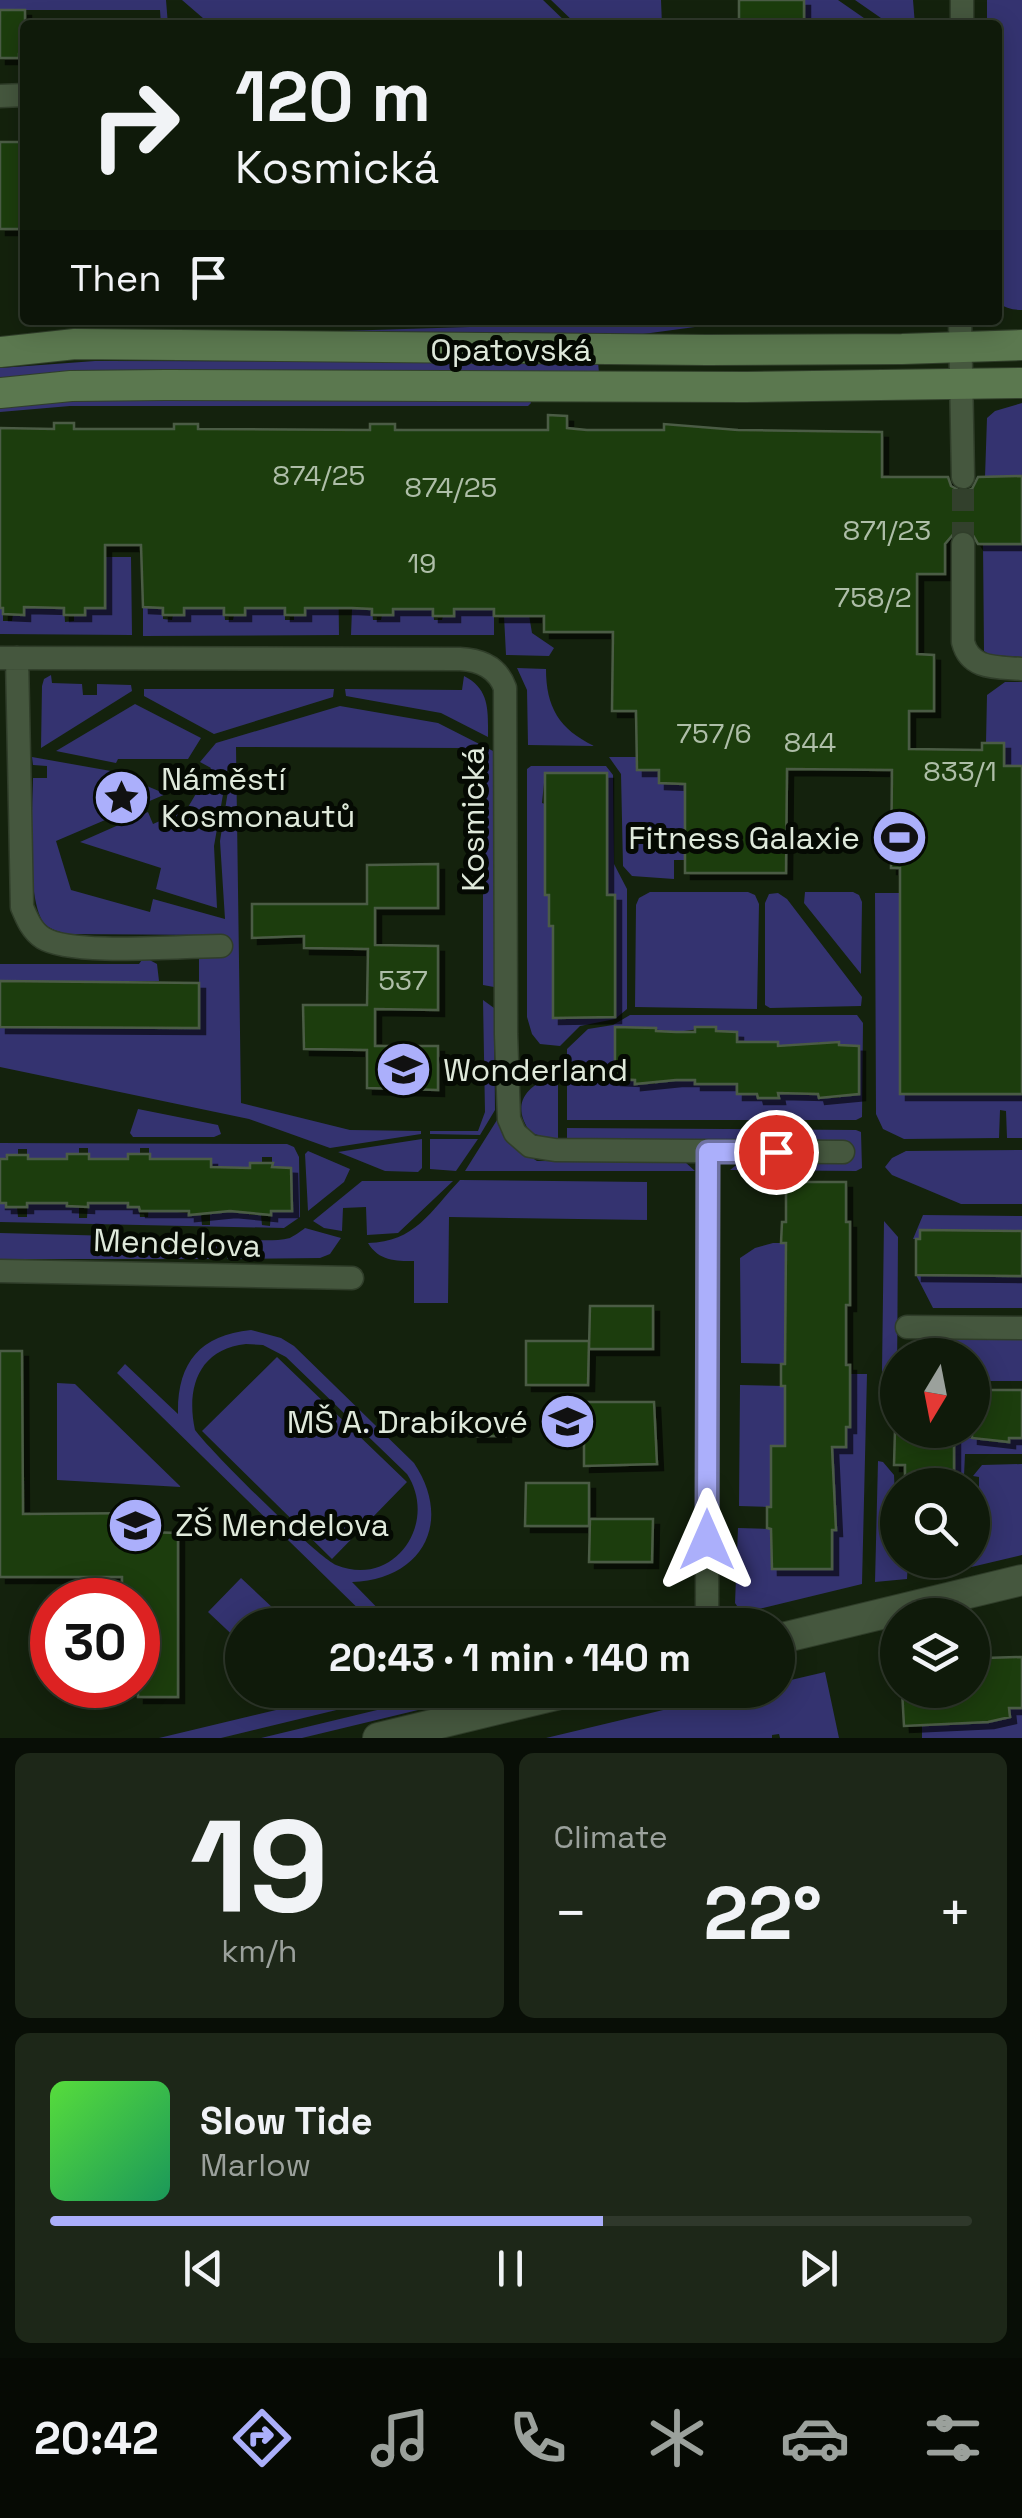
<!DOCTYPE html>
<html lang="en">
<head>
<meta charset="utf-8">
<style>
  :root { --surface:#0f1a0a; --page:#1d2718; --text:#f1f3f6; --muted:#9ba19c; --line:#2f382b; --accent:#abaffb }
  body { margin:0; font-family:"Space Grotesk",sans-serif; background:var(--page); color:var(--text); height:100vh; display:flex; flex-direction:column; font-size:38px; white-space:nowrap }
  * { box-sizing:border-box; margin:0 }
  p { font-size:32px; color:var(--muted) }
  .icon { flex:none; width:55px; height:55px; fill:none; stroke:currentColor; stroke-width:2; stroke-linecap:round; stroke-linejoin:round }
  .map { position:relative; height:1738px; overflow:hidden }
  .drawer { display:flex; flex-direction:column; gap:15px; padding:15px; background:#080e06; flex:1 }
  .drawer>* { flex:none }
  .top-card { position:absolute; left:20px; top:20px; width:982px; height:305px; border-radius:10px; box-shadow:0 5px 25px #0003,0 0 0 2px var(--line); background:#0f1a0a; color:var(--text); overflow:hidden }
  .needle { width:65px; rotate:190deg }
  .controls { position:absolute; left:880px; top:1338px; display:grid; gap:20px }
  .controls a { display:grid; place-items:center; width:110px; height:110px; border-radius:50%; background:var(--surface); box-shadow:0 5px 25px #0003,0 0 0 2px var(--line); font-size:50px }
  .speed { position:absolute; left:30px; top:1578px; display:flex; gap:20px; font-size:50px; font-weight:700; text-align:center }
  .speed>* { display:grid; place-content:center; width:130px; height:130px; border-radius:50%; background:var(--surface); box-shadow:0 5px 25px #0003,0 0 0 2px var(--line); line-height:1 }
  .speed .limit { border:15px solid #d22; background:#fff; color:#111 }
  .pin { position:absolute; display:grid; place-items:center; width:85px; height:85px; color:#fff; margin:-42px; border:5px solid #fff; border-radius:50%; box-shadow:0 2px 10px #0007 }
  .me { position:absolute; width:110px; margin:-55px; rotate:0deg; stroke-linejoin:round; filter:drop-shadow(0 0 8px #0008) }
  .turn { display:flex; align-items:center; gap:35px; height:210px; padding:0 50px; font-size:45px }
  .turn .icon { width:130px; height:130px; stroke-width:2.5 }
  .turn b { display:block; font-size:70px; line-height:85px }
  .then { display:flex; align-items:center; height:95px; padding:0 50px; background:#0003; gap:20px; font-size:38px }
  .big { font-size:75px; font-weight:600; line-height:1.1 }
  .drawer .tile { flex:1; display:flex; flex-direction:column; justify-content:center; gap:15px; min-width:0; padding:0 35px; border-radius:15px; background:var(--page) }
  .drawer .dial { align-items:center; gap:0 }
  .dial b { font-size:130px; line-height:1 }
  .song { display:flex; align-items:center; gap:30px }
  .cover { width:120px; height:120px; border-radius:15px; background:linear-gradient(135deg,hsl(110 70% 55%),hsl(150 70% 35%)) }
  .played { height:10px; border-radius:5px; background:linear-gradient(90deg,var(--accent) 60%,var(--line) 60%) }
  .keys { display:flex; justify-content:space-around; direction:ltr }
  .heat { display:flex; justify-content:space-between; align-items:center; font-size:55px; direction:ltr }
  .drawer .tiles { flex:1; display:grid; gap:15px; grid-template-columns:1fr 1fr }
  .tile:last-child { grid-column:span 2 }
  .trip { position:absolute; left:225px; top:1608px; width:570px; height:100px; border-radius:50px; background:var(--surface); box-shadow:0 5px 25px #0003,0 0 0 2px var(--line); font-weight:600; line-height:100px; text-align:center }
  .tabs { display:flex; height:160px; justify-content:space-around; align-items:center; background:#060a04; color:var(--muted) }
  .tabs .icon { width:70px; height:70px }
  .tabs .on { color:var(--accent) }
  .tabs b { font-size:45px; color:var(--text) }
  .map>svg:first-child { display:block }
  .green { fill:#343370; fill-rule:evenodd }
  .building { fill:#1d3d0d; stroke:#4b5c45; stroke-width:2.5; filter:url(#shadow) }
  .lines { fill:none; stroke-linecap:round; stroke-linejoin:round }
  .minor-tunnel { stroke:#32402c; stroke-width:22; stroke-dasharray:22 11; stroke-linecap:butt }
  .minor-casing { stroke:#303e2a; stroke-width:25 }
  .tertiary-casing { stroke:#303e2a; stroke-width:32 }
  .secondary-casing { stroke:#303e2a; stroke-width:32 }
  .minor { stroke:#45573e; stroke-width:22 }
  .tertiary { stroke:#45573e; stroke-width:30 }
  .secondary { stroke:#5b784f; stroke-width:30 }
  .route-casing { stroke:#6f72a3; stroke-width:25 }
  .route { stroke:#abaffb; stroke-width:18 }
  .labels { text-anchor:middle; stroke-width:10; stroke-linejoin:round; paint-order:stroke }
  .number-label { font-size:28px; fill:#aebea8 }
  .street-label { font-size:32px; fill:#dfe9db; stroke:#050a03 }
  .poi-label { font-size:32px; fill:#dfe9db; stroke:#050a03; text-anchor:start }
</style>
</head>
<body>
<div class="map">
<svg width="1022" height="1738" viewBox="0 0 1022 1738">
  <defs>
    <filter id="shadow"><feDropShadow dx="6" dy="6" stdDeviation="0" flood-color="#0009"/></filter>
  </defs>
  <rect width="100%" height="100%" fill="#14220d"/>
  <path class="green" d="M0,0H166L168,25H161L160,10H0Z
    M182,0H543L569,25H211Z
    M551,0H661L662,25H577Z
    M804,0H838L874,25H804Z
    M855,0H913L915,25H891Z
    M987,0H1022V310C1013,310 1005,308 998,303V25H987Z
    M694,320L695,327L643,334L275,333Z
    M95,361L598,362L599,373L0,379V368Z
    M73,400H530L531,403L528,406H70L0,412V406Z
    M1022,403V476L985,477L987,418L995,411Z
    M983,544H1022V657L990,655L984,651Z
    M105,557H131L132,635L0,634V608H3V621H12L13,614H24V607L64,608L65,622L74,621V615L85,608H105Z
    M338,558L339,635L143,636V607L163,608V619L172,620L173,615H184V608H224L225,620H233L234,615L245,608H285V620H294V615H305V608Z
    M352,609H372L373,620H381L382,615H393V609H433L434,620H442L443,616L454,609H494V635H351Z
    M528,609L532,633L554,648L549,656L506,655L504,616Z
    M517,668L546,669C546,707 559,729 594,746L528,745L527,690Z
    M51,675L52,683L82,684L83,695H97V684L131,685L132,691L41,748L42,686L44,679Z
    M464,676C490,689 488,711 488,737L441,713L346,696L345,689L462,690Z
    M1005,682H1022V767L1004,766V743H986L987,695Z
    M144,689H334L333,697L214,734L144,696Z
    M135,704L201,738L188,759H118L116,763L56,751Z
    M340,706L438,723L495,752L494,987L483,985V776L460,748L236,747L241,1103L350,1130L421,1131V1134L330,1148L249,1119L0,1067V1027L199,1028V956L217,935L67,934C61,932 51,930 46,925C25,906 33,808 33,778H47V766L33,765L32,757L111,771L166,794L56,841L71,890L150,912L153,899L225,919L220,841L232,766H228L214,846L217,908L156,889L161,868L80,842L148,812L153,824L187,809L211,768L200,762L216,743Z
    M609,757H636L637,770H659L660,783L673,784L685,770V860H674V879L632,876L623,866L621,774Z
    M531,766H606L613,775L614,864L627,889V1009L615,1019L580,1026L560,1046L540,1044L532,1034L527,1017V769ZM545,773H607V895L615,896L614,1017H553V926L549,925L553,895L545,894V804L542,803Z
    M650,892H748L755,895L759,904L757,1009L635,1007L636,905L639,898Z
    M805,892H853L859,895L862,902L861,974L804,903Z
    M778,893L787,899L862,997L861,1006L770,1008L765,1005V903L769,894Z
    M875,893H908L1022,1093V1138H1007L1006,1111L1000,1110L999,1138L904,1139L883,1129L876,1114Z
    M144,957L157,964L159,981H0V964H139Z
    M483,1000L494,1008L495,1110L480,1135L430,1134V1131H478L485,1112Z
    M630,1015H857L863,1023L862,1117L856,1120H567V1049L588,1029L613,1025ZM635,1027L676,1032L715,1027L716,1031L736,1032L737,1046L778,1042V1046L818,1045V1042L858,1046L859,1093L840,1094L839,1098H819L818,1094L778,1093V1098H758L757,1094H737V1080L696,1084L695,1080H656L655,1084H635V1080L615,1079V1032Z
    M558,1076V1141L531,1133C509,1104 527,1083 558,1076Z
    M138,1109L218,1125L221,1134L214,1137H133L130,1133Z
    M497,1120L507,1141L537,1161L685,1162L695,1171H465Z
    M567,1128L856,1130L861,1132L862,1168L856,1171L730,1170L740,1162H847L567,1141Z
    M422,1139V1168L418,1172L385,1171L338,1152Z
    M430,1139H478L456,1171L430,1169Z
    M0,1143L287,1144L294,1147L299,1157L300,1217L284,1228L0,1222V1203L17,1207L18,1217H27V1203H67V1206L79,1207V1218H87L88,1202L128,1203L129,1207H139L140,1217H148L149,1203H169V1211L201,1215L202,1225H210V1211H249L250,1215H261L262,1225L270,1226L271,1211L292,1210L291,1168L272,1167V1157H262V1163L250,1168L210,1167L211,1158H201V1164L169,1168L168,1159H149V1148H140V1154L128,1159H88V1148H79V1154H67V1159H27V1149H18V1155L0,1159Z
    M1022,1150V1204H961L892,1175L885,1167L892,1158L906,1151Z
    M308,1151L350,1169L344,1182L308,1211L305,1154Z
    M460,1180L647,1182V1220L449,1217L448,1303H414V1261C395,1261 379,1261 368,1243C415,1242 430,1212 460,1180Z
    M362,1181H453L398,1233L367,1235L366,1207L343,1208L342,1231L324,1228L313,1221Z
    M923,1215L1022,1216V1231L920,1230V1239H913Z
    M884,1221L898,1237L897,1381L887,1379L882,1371Z
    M305,1228L341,1238L330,1254L320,1258L227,1259C242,1231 266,1245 290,1238C292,1237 303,1230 305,1228Z
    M0,1233L229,1239L214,1259H0Z
    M773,1243H786L785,1364L741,1363L740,1258L755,1248Z
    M916,1275L1022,1276V1308H933Z
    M251,1330L281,1338L294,1346L414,1463C454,1523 421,1580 352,1582L394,1625H375L117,1373L125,1364L178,1414C177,1364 199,1335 251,1330ZM246,1344L263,1345L286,1357L407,1474C439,1523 394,1589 336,1565C316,1556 211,1452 195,1430C186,1389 198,1349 246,1344Z
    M952,1339L1022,1340V1381H973L972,1355H922L932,1344Z
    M277,1357L407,1482L332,1559L202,1431Z
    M850,1374H867L862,1584L742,1613L735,1603L738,1528L771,1529L772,1569H831L832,1530L836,1529L832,1447L846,1446V1427L850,1426Z
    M57,1383L75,1384L181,1487L57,1480Z
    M740,1385L785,1386V1446L771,1447V1507L739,1506Z
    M954,1438H990V1442L1022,1438V1454H965L964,1476H954Z
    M878,1461L883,1462L894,1475L898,1560L908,1561L907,1579L875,1582Z
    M1022,1464V1555L929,1577L928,1572L946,1571V1560H972L973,1511L979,1510V1477L973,1476L982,1465Z
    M241,1578L291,1625H242V1644L208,1612Z
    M825,1672L839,1738H780L779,1734L772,1735V1738H546L747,1690H778V1683Z
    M360,1690H419L221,1738H159Z
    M460,1690H501L302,1738H261Z
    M1009,1708H1022V1738H922V1725L988,1722L1010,1717Z"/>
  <path class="building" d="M739,0H804V25H739Z
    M0,10H25V54H19V58H0Z
    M0,142H25V229H0Z
    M548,415L567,416V428L587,430H664V424L738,430L882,432V477H948L951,486L962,492L972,489L978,477L1022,476V544H978L971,532L956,531L945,544V574H917V654L934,655V711H909V749L982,750V743H1004V766H1022V1094H900V868H891L892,770L787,769L786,873H685V784L659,783V770H637L636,711H612L613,632H544V616H494V609H454V616H433V609H393V615H372V609L352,608H305V615H285V608H245V615H224V608H184V615H163V608L143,607L141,545H105V608H85V615H64V608L24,607V615L3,614V608H0V428L54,429V423H74V429H174V424H198V429L370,430V424H395V430H548Z
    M545,773H607V895H615V1017L553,1018V926H549V895H545Z
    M438,864V908H375V945L438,946V1010L375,1009V1046H438V1090L367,1088V1050L304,1049L303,1005H367L368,949L304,948V936L252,938V904H367V865Z
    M0,981L199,983V1028L0,1027Z
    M615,1027L656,1028V1031L676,1032H695V1027H716V1031L737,1032V1042H778V1046L839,1042V1045L859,1046V1094L819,1098L818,1094L778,1093L779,1098H758L757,1094H737V1084H695V1080H676L635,1084V1080L615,1079Z
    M67,1154H89V1159H128V1154H150V1159H211V1167L250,1168V1163H273L272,1167L291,1168L292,1211H271V1215L230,1211L189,1215V1211H140L139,1207H128V1203H88V1207L67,1206V1203H27V1207H6V1203H0V1159H7V1155H28V1159H67Z
    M786,1182H846V1222H850V1305H846V1365H850V1427H846V1447H832L836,1530H832V1569H772L771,1529L767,1528V1507H771V1446H785V1386H781V1364H785L786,1243H781L782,1222H786Z
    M920,1230L1022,1231V1276L916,1275V1239H920Z
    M590,1306H653V1349H589Z
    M526,1341H589L588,1385H526Z
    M0,1351H22L23,1514L147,1513V1532L178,1533V1697H138V1600H122V1577H0Z
    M972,1390H1022V1438H1009V1442L972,1438Z
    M584,1402H654L657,1464L584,1466Z
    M472,1415L505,1416V1436H472Z
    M895,1430H954V1476L905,1475V1465H894Z
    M526,1483H589V1526H525Z
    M590,1519H653L652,1562H589Z
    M1022,1657V1708H1009L1010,1717L988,1722L904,1726L902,1690H972V1670H984V1658Z"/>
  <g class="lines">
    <path class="minor-tunnel" d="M963,544V477"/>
    <defs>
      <path id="minor" d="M962,25V0
        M0,96L25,95
        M960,320L963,477
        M963,544V642C970,670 997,667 1022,669
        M0,658L460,659C481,660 498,668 505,688L506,1034L509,1119L515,1133L530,1146L555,1150L843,1152
        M17,658L22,907C27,919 32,931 43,938C72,956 183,946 221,946
        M0,1271L352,1278
        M907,1327L1022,1328
        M707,1625L708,1152"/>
      <path id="tertiary" d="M778,1639L1022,1580
        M378,1738L577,1690"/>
      <path id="secondary" d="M0,352L75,344L707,350L902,349L1022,345
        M0,393L71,386L165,385L746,387L1022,383"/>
    </defs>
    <use href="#minor" class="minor-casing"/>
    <use href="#tertiary" class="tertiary-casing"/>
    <use href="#secondary" class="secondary-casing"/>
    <use href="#minor" class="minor"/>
    <use href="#tertiary" class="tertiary"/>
    <use href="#secondary" class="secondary"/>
  </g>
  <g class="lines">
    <defs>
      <path id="route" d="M707,1540L708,1152H776"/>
    </defs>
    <use href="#route" class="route-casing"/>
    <use href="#route" class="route"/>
  </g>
  <defs>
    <symbol id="sight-disc" viewBox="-11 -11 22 22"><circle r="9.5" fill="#abaffb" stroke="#050a03"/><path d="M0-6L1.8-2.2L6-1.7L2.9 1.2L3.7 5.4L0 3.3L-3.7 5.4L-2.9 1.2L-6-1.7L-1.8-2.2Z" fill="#111"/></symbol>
    <symbol id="stadium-disc" viewBox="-11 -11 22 22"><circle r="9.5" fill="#abaffb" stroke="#050a03"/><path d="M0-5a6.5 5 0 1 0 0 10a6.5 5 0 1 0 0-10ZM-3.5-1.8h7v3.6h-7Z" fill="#111"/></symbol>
    <symbol id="school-disc" viewBox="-11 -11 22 22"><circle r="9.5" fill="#abaffb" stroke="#050a03"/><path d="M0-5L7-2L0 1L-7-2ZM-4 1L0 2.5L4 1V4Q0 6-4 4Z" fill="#111"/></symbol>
  </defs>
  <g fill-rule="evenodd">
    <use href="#sight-disc" x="90" y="766" width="63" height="63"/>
    <use href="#stadium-disc" x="868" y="806" width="63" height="63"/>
    <use href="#school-disc" x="372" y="1038" width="63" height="63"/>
    <use href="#school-disc" x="536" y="1390" width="63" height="63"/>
    <use href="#school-disc" x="104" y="1494" width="63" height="63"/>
  </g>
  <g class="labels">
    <g class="number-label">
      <text x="319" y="485">874/25</text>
      <text x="451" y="497">874/25</text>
      <text x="887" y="540">871/23</text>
      <text x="422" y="573">19</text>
      <text x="873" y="607">758/2</text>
      <text x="714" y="743">757/6</text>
      <text x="810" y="752">844</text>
      <text x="960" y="781">833/1</text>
      <text x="403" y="990">537</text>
    </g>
    <g class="street-label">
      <text x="511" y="361">Opatovská</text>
      <text transform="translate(473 819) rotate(-90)" y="11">Kosmická</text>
      <text transform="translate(177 1243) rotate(2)" y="11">Mendelova</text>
    </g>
    <g class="poi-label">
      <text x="161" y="790">Náměstí<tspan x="161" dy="37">Kosmonautů</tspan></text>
      <text x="860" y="849" text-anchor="end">Fitness Galaxie</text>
      <text x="443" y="1081">Wonderland</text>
      <text x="528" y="1433" text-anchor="end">MŠ A. Drabíkové</text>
      <text x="175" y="1536">ZŠ Mendelova</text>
    </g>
  </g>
</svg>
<div class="controls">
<a><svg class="needle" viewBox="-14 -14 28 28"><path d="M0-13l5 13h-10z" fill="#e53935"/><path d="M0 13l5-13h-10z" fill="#9ba19c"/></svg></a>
<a><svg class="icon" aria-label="search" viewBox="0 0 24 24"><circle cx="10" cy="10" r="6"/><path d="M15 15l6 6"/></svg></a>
<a><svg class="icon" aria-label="layers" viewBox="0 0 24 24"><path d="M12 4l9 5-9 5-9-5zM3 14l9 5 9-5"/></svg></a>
</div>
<div class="speed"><div class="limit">30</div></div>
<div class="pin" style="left:776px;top:1152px;background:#d93025"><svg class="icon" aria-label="arrive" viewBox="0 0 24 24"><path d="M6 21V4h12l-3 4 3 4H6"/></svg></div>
<svg class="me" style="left:707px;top:1540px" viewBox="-20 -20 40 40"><path d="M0-17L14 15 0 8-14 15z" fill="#abaffb" stroke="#fff" stroke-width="4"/></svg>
<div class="trip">20:43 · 1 min · 140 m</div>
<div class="top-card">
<div class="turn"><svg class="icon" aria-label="right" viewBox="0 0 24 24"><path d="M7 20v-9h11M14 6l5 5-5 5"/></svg><div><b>120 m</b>Kosmická</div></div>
<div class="then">Then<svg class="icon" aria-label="arrive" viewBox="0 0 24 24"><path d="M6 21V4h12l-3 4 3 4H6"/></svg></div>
</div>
</div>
<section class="drawer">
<div class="tiles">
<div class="tile dial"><b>19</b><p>km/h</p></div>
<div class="tile"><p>Climate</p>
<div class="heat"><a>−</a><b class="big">22°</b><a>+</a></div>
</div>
<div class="tile">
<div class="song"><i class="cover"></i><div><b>Slow Tide</b><p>Marlow</p></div></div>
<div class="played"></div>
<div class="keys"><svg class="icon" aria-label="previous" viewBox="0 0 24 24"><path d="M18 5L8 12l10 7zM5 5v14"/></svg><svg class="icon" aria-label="pause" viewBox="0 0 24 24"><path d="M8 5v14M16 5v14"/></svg><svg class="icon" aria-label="next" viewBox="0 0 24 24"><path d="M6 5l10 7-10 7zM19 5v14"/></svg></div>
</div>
</div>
</section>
<nav class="tabs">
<b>20:42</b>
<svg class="icon on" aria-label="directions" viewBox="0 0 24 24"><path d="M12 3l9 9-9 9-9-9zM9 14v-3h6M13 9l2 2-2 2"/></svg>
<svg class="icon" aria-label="music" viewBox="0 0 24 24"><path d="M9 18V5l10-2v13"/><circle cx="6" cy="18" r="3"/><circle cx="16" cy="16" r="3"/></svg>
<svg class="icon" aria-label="phone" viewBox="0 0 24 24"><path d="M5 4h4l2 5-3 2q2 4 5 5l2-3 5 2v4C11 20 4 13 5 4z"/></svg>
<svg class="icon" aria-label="climate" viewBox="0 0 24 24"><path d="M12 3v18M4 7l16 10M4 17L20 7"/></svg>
<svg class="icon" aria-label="car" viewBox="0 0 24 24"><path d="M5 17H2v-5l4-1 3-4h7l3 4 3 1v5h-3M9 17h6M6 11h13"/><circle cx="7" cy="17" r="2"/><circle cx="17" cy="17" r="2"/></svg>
<svg class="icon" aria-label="filters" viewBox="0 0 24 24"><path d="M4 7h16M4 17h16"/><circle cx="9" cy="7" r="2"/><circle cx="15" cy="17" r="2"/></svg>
</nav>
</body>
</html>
